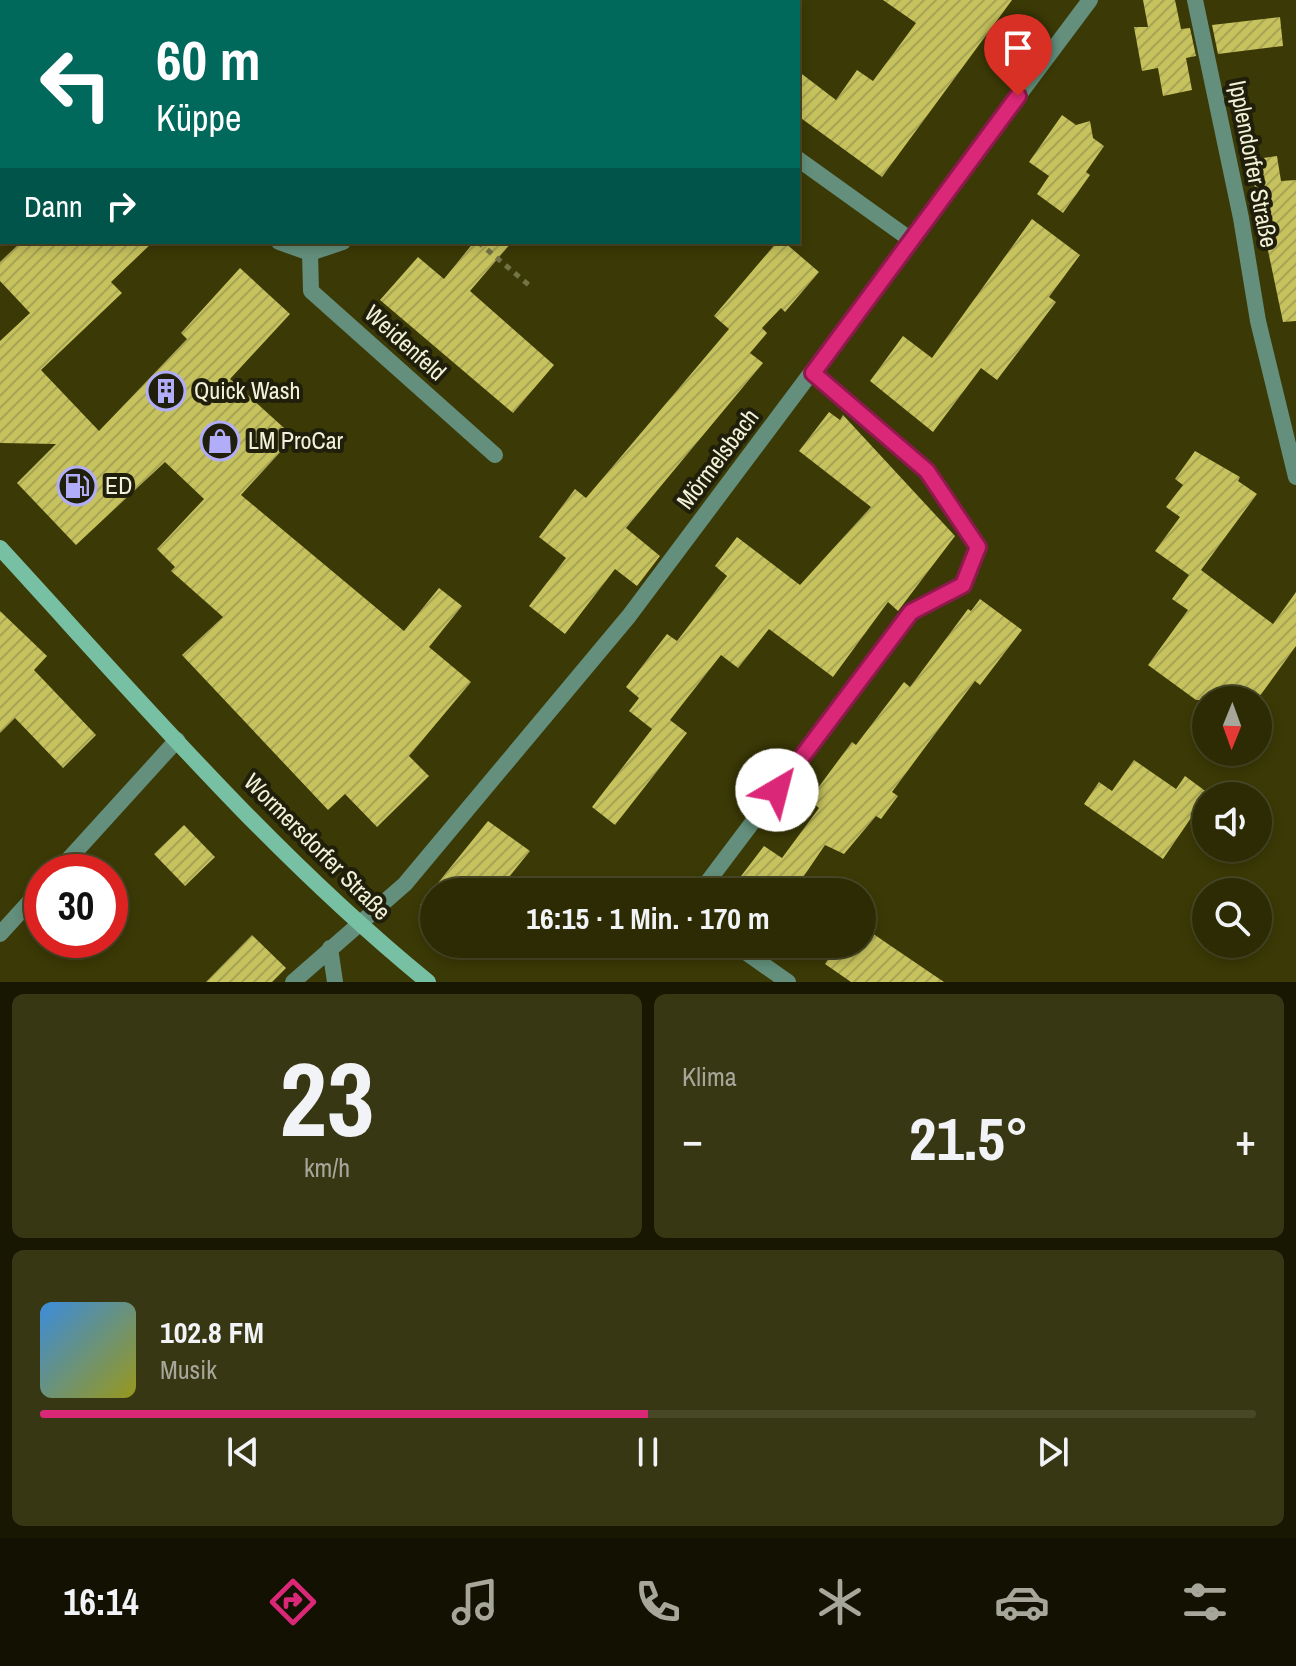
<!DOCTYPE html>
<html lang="de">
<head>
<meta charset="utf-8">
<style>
  :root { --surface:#2c2b04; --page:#383713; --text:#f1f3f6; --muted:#a6a79a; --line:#484726; --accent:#db2777 }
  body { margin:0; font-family:"Archivo Narrow",sans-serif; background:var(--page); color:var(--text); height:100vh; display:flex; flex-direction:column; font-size:30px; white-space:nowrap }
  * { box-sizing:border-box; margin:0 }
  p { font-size:26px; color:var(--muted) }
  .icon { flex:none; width:44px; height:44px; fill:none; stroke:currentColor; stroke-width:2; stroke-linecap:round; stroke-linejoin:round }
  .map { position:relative; height:982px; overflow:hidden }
  .details { display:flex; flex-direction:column; gap:12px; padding:12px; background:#181802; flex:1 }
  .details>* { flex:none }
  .hud { position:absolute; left:0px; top:0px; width:800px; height:244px; box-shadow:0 4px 12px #0003,0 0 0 2px var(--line); background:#00695c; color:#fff; overflow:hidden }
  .needle { width:52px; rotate:181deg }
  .tools { position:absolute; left:1192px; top:686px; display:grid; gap:16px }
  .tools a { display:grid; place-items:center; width:80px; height:80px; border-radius:50%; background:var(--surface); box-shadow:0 4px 12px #0003,0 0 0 2px var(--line); font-size:40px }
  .speed { position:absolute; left:24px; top:854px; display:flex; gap:16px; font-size:40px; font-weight:700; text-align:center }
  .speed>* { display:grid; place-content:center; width:104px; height:104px; border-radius:50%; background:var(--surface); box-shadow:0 4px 12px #0003,0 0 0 2px var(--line); line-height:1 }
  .speed .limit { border:12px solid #d22; background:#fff; color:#111 }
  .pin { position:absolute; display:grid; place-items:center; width:68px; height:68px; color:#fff; margin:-82px -34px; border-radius:50% 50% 50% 0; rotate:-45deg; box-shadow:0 0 8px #0007 }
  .pin .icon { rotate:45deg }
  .me { position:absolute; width:88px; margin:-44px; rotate:37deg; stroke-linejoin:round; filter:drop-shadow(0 0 6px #0008) }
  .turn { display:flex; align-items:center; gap:28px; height:168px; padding:0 24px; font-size:36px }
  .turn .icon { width:104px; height:104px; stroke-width:2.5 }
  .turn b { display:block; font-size:56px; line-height:68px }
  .then { display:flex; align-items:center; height:76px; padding:0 24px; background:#0003; gap:16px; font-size:30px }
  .big { font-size:60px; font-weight:700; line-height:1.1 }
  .details .tile { flex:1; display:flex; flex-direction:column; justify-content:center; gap:12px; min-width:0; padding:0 28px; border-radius:12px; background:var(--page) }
  .details .dial { align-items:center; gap:0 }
  .dial b { font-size:104px; line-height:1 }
  .song { display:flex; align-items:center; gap:24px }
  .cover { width:96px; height:96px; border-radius:12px; background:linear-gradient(135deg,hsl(210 70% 55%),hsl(60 70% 35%)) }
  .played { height:8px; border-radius:4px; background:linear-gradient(90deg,var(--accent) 50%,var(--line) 50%) }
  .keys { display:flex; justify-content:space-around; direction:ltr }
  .heat { display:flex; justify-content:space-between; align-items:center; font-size:44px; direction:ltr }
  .details .tiles { flex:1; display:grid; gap:12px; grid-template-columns:1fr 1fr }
  .tile:last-child { grid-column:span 2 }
  .trip { position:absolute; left:420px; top:878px; width:456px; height:80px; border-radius:40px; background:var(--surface); box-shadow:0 4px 12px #0003,0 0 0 2px var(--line); font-weight:700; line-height:80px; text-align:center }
  .tab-bar { display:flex; height:128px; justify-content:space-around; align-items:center; background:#121102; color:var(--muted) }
  .tab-bar .icon { width:56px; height:56px }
  .tab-bar .active { color:var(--accent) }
  .tab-bar b { font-size:36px; color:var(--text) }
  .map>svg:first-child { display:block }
  .building { fill:url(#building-hatch) }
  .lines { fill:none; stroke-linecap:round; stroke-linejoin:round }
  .path { stroke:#747347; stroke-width:5; stroke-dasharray:6 6; stroke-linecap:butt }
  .service { stroke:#638f7c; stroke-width:16 }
  .minor { stroke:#638f7c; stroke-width:16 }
  .tertiary { stroke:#638f7c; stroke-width:16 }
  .secondary { stroke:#78c0a3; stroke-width:16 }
  .route-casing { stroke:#8e194d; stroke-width:20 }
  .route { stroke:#db2777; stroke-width:14 }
  .labels { text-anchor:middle; stroke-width:8; stroke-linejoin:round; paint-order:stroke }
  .street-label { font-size:24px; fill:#f2f2d8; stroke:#201f0b }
  .poi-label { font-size:24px; fill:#f2f2d8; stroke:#201f0b; text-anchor:start }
</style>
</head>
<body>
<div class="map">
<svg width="1296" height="982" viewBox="0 0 1296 982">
  <defs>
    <pattern id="building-hatch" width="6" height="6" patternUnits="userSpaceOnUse" patternTransform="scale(2)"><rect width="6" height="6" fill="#c6c25d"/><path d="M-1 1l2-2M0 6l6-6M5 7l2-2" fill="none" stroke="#a7a456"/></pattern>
  </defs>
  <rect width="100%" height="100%" fill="#3b3905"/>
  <path class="building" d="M883,0H1012L882,177L798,116V71L836,100L857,70L873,81L916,23Z
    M1143,0H1175L1181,29L1190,28L1196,56L1186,58L1192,90L1163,96L1158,68L1142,71L1134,27H1148Z
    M1280,17L1283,46L1218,54L1212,25Z
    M1062,115L1076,125L1090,121L1093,138L1104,146L1086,172L1090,175L1063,213L1037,194L1049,176L1029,162Z
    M1277,156L1281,181L1296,180V321L1283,322L1249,160Z
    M1032,219L1080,255L1049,297L1056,302L997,380L981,368L933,432L870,381L903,336L932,358Z
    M21,242H153L111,282L122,293L41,370L99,431L187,339L181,333L240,268L290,314L230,379L294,437L241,495L404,631L439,588L462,606L429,647L471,682L409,756L429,776L377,827L345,794L328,810L182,655L223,617L171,571L175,567L157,549L204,499L165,462L76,545L17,483L56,444L0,443V341L30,313L0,281V262Z
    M474,242H512L470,291L554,365L513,413L380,300L418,257L444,279Z
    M777,242H784L819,272L785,312L781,308L762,328L767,333L750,353L763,363L626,528L660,556L637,586L615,569L565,634L529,606L566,558L539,537L575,489L586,498L729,329L714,316Z
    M829,412L840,420L843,415L955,536L898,611L888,602L833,677L769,629L738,668L721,655L670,720L687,733L615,825L592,807L652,729L629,711L639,698L626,687L667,634L677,641L727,576L715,566L737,537L800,585L871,507L799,451Z
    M1195,451L1240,477L1238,481L1257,494L1201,570L1273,624L1296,592V646L1257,700H1196L1148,665L1188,610L1172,599L1189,575L1155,551L1180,517L1166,507L1183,485L1175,479Z
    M980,599L1022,630L980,685L975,681L929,742L892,792L898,796L881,819L876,816L844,854L825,845L793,892H747L735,884L764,846L782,858L819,808L809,800L852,742L856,745L904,682L910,687L968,609L971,611Z
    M0,611L47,656L34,670L96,735L63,768L15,718L0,733Z
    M1134,760L1176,789L1185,776L1208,793L1163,859L1084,804L1099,782L1112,791Z
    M488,821L530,851L497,892H434V917L420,905Z
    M184,825L215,857L185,886L154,854Z
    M862,926L888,944L944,982H851L825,964L838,944H862Z
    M252,935L286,968L272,982H206Z"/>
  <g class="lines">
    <path class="path" d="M0,8L2,10
      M478,242L530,286"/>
    <path class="service" d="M310,253L311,291L495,455"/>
    <path class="minor" d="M578,0L580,2
      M1195,0L1241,218L1258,321L1296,477
      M89,2L91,0
      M546,2L548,0
      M798,159L911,240
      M279,242L310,253L343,242
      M700,892L911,612L963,585L978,547L927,471L813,373
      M734,944L788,982
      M330,948L335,982
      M293,982L405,884L629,616L1090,0"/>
    <path class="tertiary" d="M57,872L177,740
      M0,934L42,888"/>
    <path class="secondary" d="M0,548C137,697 271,854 428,982"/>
  </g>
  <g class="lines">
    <defs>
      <path id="route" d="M777,790L911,612L963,585L978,547L927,471L813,373L1018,96"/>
    </defs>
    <use href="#route" class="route-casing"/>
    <use href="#route" class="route"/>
  </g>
  <defs>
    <symbol id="building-ring" viewBox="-11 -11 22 22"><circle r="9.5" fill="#201f0b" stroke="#b2adf9" stroke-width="1.5"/><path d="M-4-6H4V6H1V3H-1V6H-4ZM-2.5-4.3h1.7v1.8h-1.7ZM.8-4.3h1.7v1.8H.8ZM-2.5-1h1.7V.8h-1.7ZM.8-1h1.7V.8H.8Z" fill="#b2adf9"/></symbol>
    <symbol id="shop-ring" viewBox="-11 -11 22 22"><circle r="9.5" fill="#201f0b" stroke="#b2adf9" stroke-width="1.5"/><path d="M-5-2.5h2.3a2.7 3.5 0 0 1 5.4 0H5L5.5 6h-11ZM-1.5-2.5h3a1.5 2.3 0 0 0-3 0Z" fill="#b2adf9"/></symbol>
    <symbol id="fuel-ring" viewBox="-11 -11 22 22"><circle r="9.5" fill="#201f0b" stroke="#b2adf9" stroke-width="1.5"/><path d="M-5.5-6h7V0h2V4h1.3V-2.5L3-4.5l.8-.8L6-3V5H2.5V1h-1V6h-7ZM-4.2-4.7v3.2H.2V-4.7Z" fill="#b2adf9"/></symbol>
  </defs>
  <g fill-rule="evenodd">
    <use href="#building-ring" x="144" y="369" width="44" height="44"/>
    <use href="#shop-ring" x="198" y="419" width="44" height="44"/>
    <use href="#fuel-ring" x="55" y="464" width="44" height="44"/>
  </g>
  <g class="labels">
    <g class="street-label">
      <text transform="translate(1253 164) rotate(79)" y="8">Ipplendorfer Straße</text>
      <text transform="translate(405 343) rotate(42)" y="8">Weidenfeld</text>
      <text transform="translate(718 459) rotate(-53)" y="8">Mörmelsbach</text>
      <text transform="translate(317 847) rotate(45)" y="8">Wormersdorfer Straße</text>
    </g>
    <g class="poi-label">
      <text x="194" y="399">Quick Wash</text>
      <text x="248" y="449">LM ProCar</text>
      <text x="105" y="494">ED</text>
    </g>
  </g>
</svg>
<div class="tools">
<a><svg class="needle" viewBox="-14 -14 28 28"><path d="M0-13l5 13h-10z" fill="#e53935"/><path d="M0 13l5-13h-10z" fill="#a6a79a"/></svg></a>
<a><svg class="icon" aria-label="sound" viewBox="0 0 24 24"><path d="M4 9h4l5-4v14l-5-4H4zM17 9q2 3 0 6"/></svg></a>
<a><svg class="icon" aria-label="search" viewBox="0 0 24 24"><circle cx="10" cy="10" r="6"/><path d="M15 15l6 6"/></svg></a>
</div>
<div class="speed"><div class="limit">30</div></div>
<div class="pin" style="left:1018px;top:96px;background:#d93025"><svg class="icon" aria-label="arrive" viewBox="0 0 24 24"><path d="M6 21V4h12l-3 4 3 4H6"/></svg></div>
<svg class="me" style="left:777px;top:790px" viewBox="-20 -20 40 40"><circle r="19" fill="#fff"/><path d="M0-13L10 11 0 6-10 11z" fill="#db2777"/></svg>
<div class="trip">16:15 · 1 Min. · 170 m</div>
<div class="hud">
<div class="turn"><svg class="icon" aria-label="left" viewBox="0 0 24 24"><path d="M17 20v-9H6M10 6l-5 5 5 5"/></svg><div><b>60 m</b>Küppe</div></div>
<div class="then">Dann<svg class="icon" aria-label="right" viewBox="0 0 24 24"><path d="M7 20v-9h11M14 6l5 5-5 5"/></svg></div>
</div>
</div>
<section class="details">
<div class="tiles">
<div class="tile dial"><b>23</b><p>km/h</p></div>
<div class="tile"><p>Klima</p>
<div class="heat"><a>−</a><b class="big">21.5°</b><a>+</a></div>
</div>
<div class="tile">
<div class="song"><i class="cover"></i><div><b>102.8 FM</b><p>Musik</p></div></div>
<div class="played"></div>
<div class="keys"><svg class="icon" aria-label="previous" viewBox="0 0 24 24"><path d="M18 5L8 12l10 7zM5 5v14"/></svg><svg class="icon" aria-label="pause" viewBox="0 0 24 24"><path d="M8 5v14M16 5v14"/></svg><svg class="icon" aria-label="next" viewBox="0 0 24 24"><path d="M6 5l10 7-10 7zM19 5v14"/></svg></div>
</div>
</div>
</section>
<nav class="tab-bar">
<b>16:14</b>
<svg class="icon active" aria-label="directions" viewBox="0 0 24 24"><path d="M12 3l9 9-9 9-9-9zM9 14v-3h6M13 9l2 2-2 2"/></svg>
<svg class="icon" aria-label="music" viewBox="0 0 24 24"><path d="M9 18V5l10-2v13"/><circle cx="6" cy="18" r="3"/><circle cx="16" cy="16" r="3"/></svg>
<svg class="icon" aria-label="phone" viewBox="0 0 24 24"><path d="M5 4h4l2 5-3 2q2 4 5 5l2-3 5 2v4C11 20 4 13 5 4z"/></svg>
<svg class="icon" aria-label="climate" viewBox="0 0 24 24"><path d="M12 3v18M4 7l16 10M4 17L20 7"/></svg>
<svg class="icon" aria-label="car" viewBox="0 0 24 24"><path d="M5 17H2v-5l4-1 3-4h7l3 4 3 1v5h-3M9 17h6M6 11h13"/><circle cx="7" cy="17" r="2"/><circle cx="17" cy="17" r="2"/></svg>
<svg class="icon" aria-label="filters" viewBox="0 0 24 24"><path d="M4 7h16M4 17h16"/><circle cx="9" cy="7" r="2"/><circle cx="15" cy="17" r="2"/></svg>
</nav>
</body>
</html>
